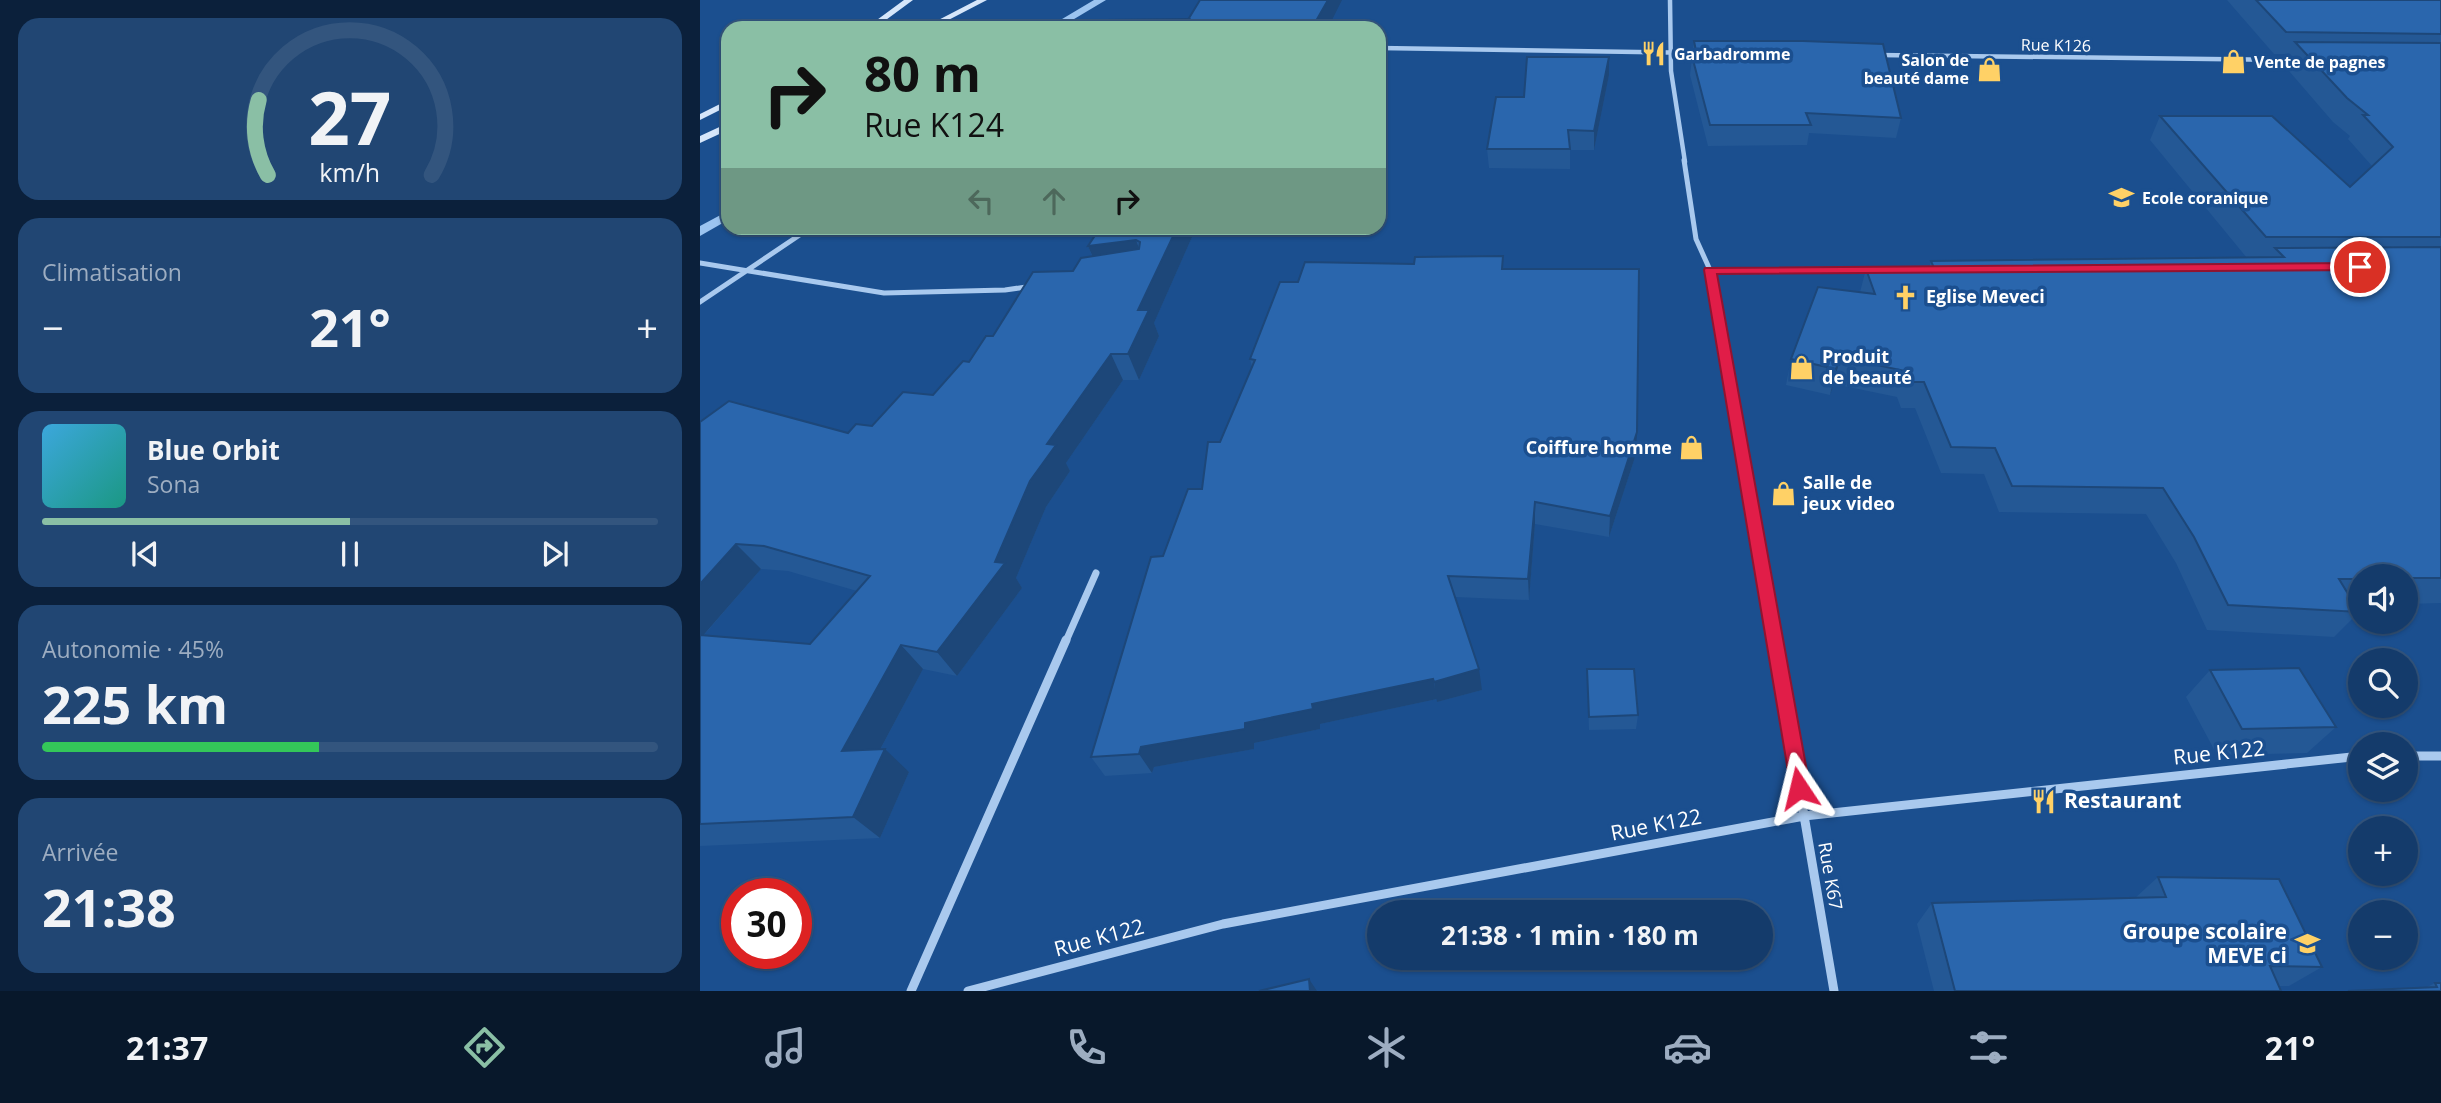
<!DOCTYPE html>
<html lang="fr">
<head>
<meta charset="utf-8">
<style>
  :root { --surface:#143b6b; --page:#214673; --text:#f1f3f6; --muted:#9dadc1; --line:#33557e; --accent:#8abfa5 }
  body { margin:0; font-family:"Open Sans",sans-serif; background:var(--page); color:var(--text); height:100vh; display:flex; flex-direction:column; font-size:26px; white-space:nowrap }
  * { box-sizing:border-box; margin:0 }
  p { font-size:23px; color:var(--muted) }
  .icon { flex:none; width:38px; height:38px; fill:none; stroke:currentColor; stroke-width:2; stroke-linecap:round; stroke-linejoin:round }
  .map { position:relative; flex:1; overflow:hidden }
  .side { display:flex; flex-direction:column; gap:18px; padding:18px; background:#0b203b; width:700px }
  .side>* { flex:none }
  .top-card { position:absolute; left:21px; top:21px; width:665px; height:214px; border-radius:21px; box-shadow:0 2px 5px #0004,0 0 0 2px var(--line); background:#8abfa5; color:#111; overflow:hidden }
  .fabs { position:absolute; left:1648px; top:564px; display:grid; gap:14px }
  .fabs a { display:grid; place-items:center; width:70px; height:70px; border-radius:50%; background:var(--surface); box-shadow:0 2px 5px #0004,0 0 0 2px var(--line); font-size:35px }
  .speed { position:absolute; left:21px; top:878px; display:flex; gap:14px; font-size:35px; font-weight:700; text-align:center }
  .speed>* { display:grid; place-content:center; width:91px; height:91px; border-radius:50%; background:var(--surface); box-shadow:0 2px 5px #0004,0 0 0 2px var(--line); line-height:1 }
  .speed .limit { border:10px solid #d22; background:#fff; color:#111 }
  .pin { position:absolute; display:grid; place-items:center; width:60px; height:60px; color:#fff; margin:-30px; border:4px solid #fff; border-radius:50%; box-shadow:0 2px 7px #0007 }
  .me { position:absolute; width:77px; margin:-38px; rotate:350deg; stroke-linejoin:round; filter:drop-shadow(0 0 5px #0008) }
  .turn { display:flex; align-items:center; gap:24px; height:147px; padding:0 28px; font-size:32px }
  .turn .icon { width:91px; height:91px; stroke-width:2.5 }
  .turn b { display:block; font-size:49px; line-height:60px }
  .lanes { display:flex; align-items:center; height:66px; padding:0 28px; background:#0003; justify-content:center; gap:35px; direction:ltr }
  .lanes .off { opacity:.35 }
  .big { font-size:52px; font-weight:700; line-height:1.1 }
  .side .widget { flex:1; display:flex; flex-direction:column; justify-content:center; gap:10px; min-width:0; padding:0 24px; border-radius:21px; background:var(--page) }
  .side .dial { align-items:center; gap:0 }
  .dial svg { height:182px; overflow:visible; fill:none; stroke:var(--line); stroke-width:7; stroke-linecap:round; text-anchor:middle }
  .dial text { fill:var(--text); stroke:none }
  .song { display:flex; align-items:center; gap:21px }
  .cover { width:84px; height:84px; border-radius:10px; background:linear-gradient(135deg,hsl(200 70% 55%),hsl(170 70% 35%)) }
  .played { height:7px; border-radius:4px; background:linear-gradient(90deg,var(--accent) 50%,var(--line) 50%) }
  .keys { display:flex; justify-content:space-around; direction:ltr }
  .heat { display:flex; justify-content:space-between; align-items:center; font-size:38px; direction:ltr }
  .charge { height:10px; border-radius:5px; background:linear-gradient(90deg,#34c759 45%,var(--line) 0) }
  .trip { position:absolute; left:667px; top:900px; width:406px; height:70px; border-radius:35px; background:var(--surface); box-shadow:0 2px 5px #0004,0 0 0 2px var(--line); font-weight:700; line-height:70px; text-align:center }
  .tab-bar { display:flex; height:112px; justify-content:space-around; align-items:center; background:#08182b; color:var(--muted) }
  .tab-bar .icon { width:49px; height:49px }
  .tab-bar .selected { color:var(--accent) }
  .tab-bar b { font-size:32px; color:var(--text) }
  main { display:flex; flex:1; min-height:0 }
  .map>svg:first-child { display:block }
  .lines { fill:none; stroke-linecap:round; stroke-linejoin:round }
  .stream { fill:#9cc4f0; fill-rule:evenodd }
  .minor-far3 { stroke:#a9c9ee; stroke-width:4.5 }
  .minor-far2 { stroke:#a9c9ee; stroke-width:5 }
  .minor-far1 { stroke:#a9c9ee; stroke-width:7 }
  .minor { stroke:#a9c9ee; stroke-width:9 }
  .secondary { fill:#d6e6fa; fill-rule:evenodd }
  .wall { fill:#245895; fill-rule:evenodd }
  .shaded-wall { fill:#1d4779 }
  .building { fill:#2a66ad; stroke:#1d4779; stroke-width:2 }
  .route { fill:#e11d48; stroke:#92132f; stroke-width:2 }
  .labels { text-anchor:middle; stroke-width:7; stroke-linejoin:round; paint-order:stroke }
  .far-street-label { font-size:16px; fill:#fff; stroke:#1b4f8f }
  .far-poi-label { font-size:16px; font-weight:bold; fill:#fff; stroke:#1b4f8f; text-anchor:start }
  .poi-label { font-size:18px; font-weight:bold; fill:#fff; stroke:#1b4f8f; text-anchor:start }
  .street-label { font-size:18px; fill:#fff; stroke:#1b4f8f }
  .near-street-label { font-size:21px; fill:#fff; stroke:#1b4f8f }
  .near-poi-label { font-size:21px; font-weight:bold; fill:#fff; stroke:#1b4f8f; text-anchor:start }
</style>
</head>
<body>
<main>
<section class="side">
<div class="widget dial"><svg viewBox="0 0 100 80">
<path d="M14 69A42 42 0 1 1 86 69"/>
<path d="M14 69A42 42 0 0 1 10 36" stroke="#8abfa5"/>
<text x="50" y="56" font-size="32" font-weight="700">27</text>
<text x="50" y="72" font-size="11">km/h</text>
</svg></div>
<div class="widget"><p>Climatisation</p>
<div class="heat"><a>−</a><b class="big">21°</b><a>+</a></div>
</div>
<div class="widget">
<div class="song"><i class="cover"></i><div><b>Blue Orbit</b><p>Sona</p></div></div>
<div class="played"></div>
<div class="keys"><svg class="icon" aria-label="previous" viewBox="0 0 24 24"><path d="M18 5L8 12l10 7zM5 5v14"/></svg><svg class="icon" aria-label="pause" viewBox="0 0 24 24"><path d="M8 5v14M16 5v14"/></svg><svg class="icon" aria-label="next" viewBox="0 0 24 24"><path d="M6 5l10 7-10 7zM19 5v14"/></svg></div>
</div>
<div class="widget"><p>Autonomie · 45%</p><b class="big">225 km</b><div class="charge"></div></div>
<div class="widget"><p>Arrivée</p><b class="big">21:38</b></div>
</section>
<div class="map">
<svg width="1741" height="991" viewBox="0 0 1741 991">
  <rect width="100%" height="100%" fill="#1b4f8f"/>
  <g class="lines">
    <path class="stream" d="M394,0H406L359,28H347Z
      M28,211V220L0,236V226Z"/>
    <path class="minor-far3" d="M970,0L971,71L985,162
      M679,48L1002,53
      M1178,55L1593,60"/>
    <path class="minor-far2" d="M984,160L996,239L1010,270L1027,371
      M0,263L184,293L305,290L333,286
      M1010,270H1174
      M0,302L110,228"/>
    <path class="minor-far1" d="M1027,369L1074,641
      M366,641L396,573"/>
    <path class="minor" d="M1074,640L1134,991
      M1706,756H1741
      M211,991L366,640
      M268,991L523,924L1104,816L1661,756"/>
    <path class="secondary" d="M204,0H213L175,28H166Z
      M277,0H287L233,28H223Z
      M28,100V106L0,120V114Z
      M28,123V130L0,143V136Z"/>
  </g>
  <path class="wall" d="M1527,0H1741V603L1706,604V576H1661V604H1654L1659,612L1634,637L1507,630L1476,563L1446,514L1299,512L1284,474L1241,473L1215,408H1201L1197,397L1134,384L1130,395L1086,385L1091,359L1160,292L1166,269L1229,268L1231,261L1547,258L1450,140L1460,116L1650,187L1672,166L1648,139L1650,136L1633,122L1583,64L1588,54H1574Z
    M994,41L1201,118L1196,138L1109,133L1107,145L1008,146L990,75Z
    M909,75L894,150H870V169L789,168L787,149L824,97Z
    M496,228L454,323L459,336L439,380H423L366,463L370,471L346,507L316,578L322,588L257,676L223,669L180,750L209,772L180,838L0,846V422L148,433L172,426L233,395L269,362L293,336L392,256L388,246ZM61,569L88,571L157,591L110,644L4,635Z
    M803,269L936,454L909,537L835,524L829,600L755,597L782,690L737,702V699L620,724V729L554,743V749L454,767L452,773L405,776L391,757L463,556L502,489L520,442L552,367L550,359L598,282Z
    M887,669L938,715L936,729L889,730Z
    M1510,670L1636,727L1607,753L1517,755L1486,697Z
    M1458,877L1622,967L1589,986H1579L1581,991H1234L1217,924L1232,903L1435,898Z
    M1735,983L1741,991H1647L1725,988Z"/>
  <path class="shaded-wall" d="M628,0H642L628,28H612Z
    M909,57V75L894,150V131Z
    M477,228H496L454,323L459,336L439,380L428,354L438,310Z
    M436,240L445,265L399,271L388,246Z
    M411,354L423,380L366,463L370,471L346,507L316,578L322,588L257,676L237,652L295,562L347,444Z
    M1140,357L1134,384L1130,395L1136,369Z
    M937,432L936,454L909,537L910,516Z
    M835,502V524L829,600L828,579Z
    M36,544L61,569L0,639V584Z
    M201,645L223,669L167,774L142,751Z
    M779,669L782,690L737,702L734,682Z
    M733,679L737,699L620,724V729L554,743V749L454,767L452,773L439,754L441,747L545,723L612,704Z
    M185,749L209,772L180,838L153,817Z
    M609,979L617,991H610Z"/>
  <path class="building" d="M500,0H628L612,28H483Z
    M1556,0H1741V34L1586,32Z
    M489,19L482,28H400L406,20Z
    M994,41H1103L1183,44L1201,118L1106,113L1111,125H1010L992,56H997Z
    M1595,42L1741,43V237H1566L1460,116H1572L1650,187L1693,147L1663,115H1668L1647,98Z
    M827,57H909L894,131L868,130L870,149H787L796,97H824Z
    M400,228H477L438,310H449L428,354H411L347,444L356,445L330,481L295,562L305,563L237,652L201,645L142,751L185,749L153,817L0,824V635L110,644L170,576L64,546L36,544L0,584V422L29,401L148,433L156,424L172,426L203,392L233,395L263,361L269,362L286,336H293L333,272L373,271L381,258L439,249L440,242L436,240L388,246Z
    M1741,247V578H1706V576H1661V579H1639L1659,612L1528,605L1494,537L1463,488L1312,486L1295,448L1251,447L1224,382H1210L1205,371L1140,357L1136,369L1091,359L1118,287L1175,294L1166,269L1234,268L1231,261L1584,257L1575,248Z
    M803,256L802,269H939L937,432L910,516L835,502L828,579L748,576L779,669L734,682L733,679L612,704L613,709L545,723V729L441,747L439,754L391,757L451,557L463,556L488,489H502L508,442H520L555,360L550,359L580,282H598L605,262L714,264L715,257Z
    M1599,668L1636,727L1542,729L1510,670Z
    M887,669H934L938,715L889,717Z
    M1458,877L1579,879L1622,967L1570,966L1581,991H1255L1232,903L1466,897Z
    M609,979L610,991H559Z
    M1735,983H1741V991H1648L1737,987Z"/>
  <path class="route" d="M1660,263L1664,264V270L1017,274L1110,788L1107,795L1099,798L1092,795L1004,270L1005,268Z"/>
  <defs>
    <symbol id="restaurant-bare" viewBox="-9 -9 18 18"><path d="M-5-6h1v4h1v-4h1v4h1v-4h1v5L-1.5 .5V6h-2V.5L-5-1ZM5-6V6H3V1.5H1.5Q1.5-4 5-6Z" fill="#ffd166" stroke="#1b4f8f" stroke-width="2.5" paint-order="stroke"/></symbol>
    <symbol id="shop-bare" viewBox="-9 -9 18 18"><path d="M-5-2.5h2.3a2.7 3.5 0 0 1 5.4 0H5L5.5 6h-11ZM-1.5-2.5h3a1.5 2.3 0 0 0-3 0Z" fill="#ffd166" stroke="#1b4f8f" stroke-width="2.5" paint-order="stroke"/></symbol>
    <symbol id="school-bare" viewBox="-9 -9 18 18"><path d="M0-5L7-2L0 1L-7-2ZM-4 1L0 2.5L4 1V4Q0 6-4 4Z" fill="#ffd166" stroke="#1b4f8f" stroke-width="2.5" paint-order="stroke"/></symbol>
    <symbol id="church-bare" viewBox="-9 -9 18 18"><path d="M-1.2-6h2.4v3.5h3.3v2.4h-3.3V6h-2.4V-.1h-3.3v-2.4h3.3Z" fill="#ffd166" stroke="#1b4f8f" stroke-width="2.5" paint-order="stroke"/></symbol>
  </defs>
  <g fill-rule="evenodd">
    <use href="#restaurant-bare" x="936" y="36" width="35" height="35"/>
    <use href="#shop-bare" x="1516" y="44" width="35" height="35"/>
    <use href="#shop-bare" x="1272" y="52" width="35" height="35"/>
    <use href="#school-bare" x="1404" y="180" width="35" height="35"/>
    <use href="#church-bare" x="1188" y="280" width="35" height="35"/>
    <use href="#shop-bare" x="1084" y="350" width="35" height="35"/>
    <use href="#shop-bare" x="974" y="430" width="35" height="35"/>
    <use href="#shop-bare" x="1066" y="476" width="35" height="35"/>
    <use href="#restaurant-bare" x="1326" y="784" width="35" height="35"/>
    <use href="#school-bare" x="1590" y="926" width="35" height="35"/>
  </g>
  <g class="labels">
    <g class="far-street-label">
      <text transform="translate(1356 45) rotate(1)" y="6">Rue K126</text>
    </g>
    <g class="far-poi-label">
      <text x="974" y="60">Garbadromme</text>
      <text x="1269" y="66" text-anchor="end">Salon de<tspan x="1269" dy="18">beauté dame</tspan></text>
      <text x="1554" y="68">Vente de pagnes</text>
      <text x="1442" y="204">Ecole coranique</text>
    </g>
    <g class="poi-label">
      <text x="1226" y="303">Eglise Meveci</text>
      <text x="1122" y="363">Produit<tspan x="1122" dy="21">de beauté</tspan></text>
      <text x="972" y="454" text-anchor="end">Coiffure homme</text>
      <text x="1103" y="489">Salle de<tspan x="1103" dy="21">jeux video</tspan></text>
    </g>
    <g class="street-label">
      <text transform="translate(1130 876) rotate(80)" y="6">Rue K67</text>
    </g>
    <g class="near-street-label">
      <text transform="translate(1519 753) rotate(-6)" y="7">Rue K122</text>
      <text transform="translate(956 825) rotate(-11)" y="7">Rue K122</text>
      <text transform="translate(399 938) rotate(-15)" y="7">Rue K122</text>
    </g>
    <g class="near-poi-label">
      <text x="1364" y="808">Restaurant</text>
      <text x="1587" y="939" text-anchor="end">Groupe scolaire<tspan x="1587" dy="24">MEVE ci</tspan></text>
    </g>
  </g>
</svg>
<div class="fabs">
<a><svg class="icon" aria-label="sound" viewBox="0 0 24 24"><path d="M4 9h4l5-4v14l-5-4H4zM17 9q2 3 0 6"/></svg></a>
<a><svg class="icon" aria-label="search" viewBox="0 0 24 24"><circle cx="10" cy="10" r="6"/><path d="M15 15l6 6"/></svg></a>
<a><svg class="icon" aria-label="layers" viewBox="0 0 24 24"><path d="M12 4l9 5-9 5-9-5zM3 14l9 5 9-5"/></svg></a>
<a>+</a>
<a>−</a>
</div>
<div class="speed"><div class="limit">30</div></div>
<div class="pin" style="left:1660px;top:267px;background:#d93025"><svg class="icon" aria-label="arrive" viewBox="0 0 24 24"><path d="M6 21V4h12l-3 4 3 4H6"/></svg></div>
<svg class="me" style="left:1099px;top:788px" viewBox="-20 -20 40 40"><path d="M0-17L14 15 0 8-14 15z" fill="#e11d48" stroke="#fff" stroke-width="4"/></svg>
<div class="trip">21:38 · 1 min · 180 m</div>
<div class="top-card">
<div class="turn"><svg class="icon" aria-label="right" viewBox="0 0 24 24"><path d="M7 20v-9h11M14 6l5 5-5 5"/></svg><div><b>80 m</b>Rue K124</div></div>
<div class="lanes"><svg class="icon off" aria-label="left" viewBox="0 0 24 24"><path d="M17 20v-9H6M10 6l-5 5 5 5"/></svg><svg class="icon off" aria-label="ahead" viewBox="0 0 24 24"><path d="M12 20V5M6 11l6-6 6 6"/></svg><svg class="icon" aria-label="right" viewBox="0 0 24 24"><path d="M7 20v-9h11M14 6l5 5-5 5"/></svg></div>
</div>
</div>
</main>
<nav class="tab-bar">
<b>21:37</b>
<svg class="icon selected" aria-label="directions" viewBox="0 0 24 24"><path d="M12 3l9 9-9 9-9-9zM9 14v-3h6M13 9l2 2-2 2"/></svg>
<svg class="icon" aria-label="music" viewBox="0 0 24 24"><path d="M9 18V5l10-2v13"/><circle cx="6" cy="18" r="3"/><circle cx="16" cy="16" r="3"/></svg>
<svg class="icon" aria-label="phone" viewBox="0 0 24 24"><path d="M5 4h4l2 5-3 2q2 4 5 5l2-3 5 2v4C11 20 4 13 5 4z"/></svg>
<svg class="icon" aria-label="climate" viewBox="0 0 24 24"><path d="M12 3v18M4 7l16 10M4 17L20 7"/></svg>
<svg class="icon" aria-label="car" viewBox="0 0 24 24"><path d="M5 17H2v-5l4-1 3-4h7l3 4 3 1v5h-3M9 17h6M6 11h13"/><circle cx="7" cy="17" r="2"/><circle cx="17" cy="17" r="2"/></svg>
<svg class="icon" aria-label="filters" viewBox="0 0 24 24"><path d="M4 7h16M4 17h16"/><circle cx="9" cy="7" r="2"/><circle cx="15" cy="17" r="2"/></svg>
<b>21°</b>
</nav>
</body>
</html>
